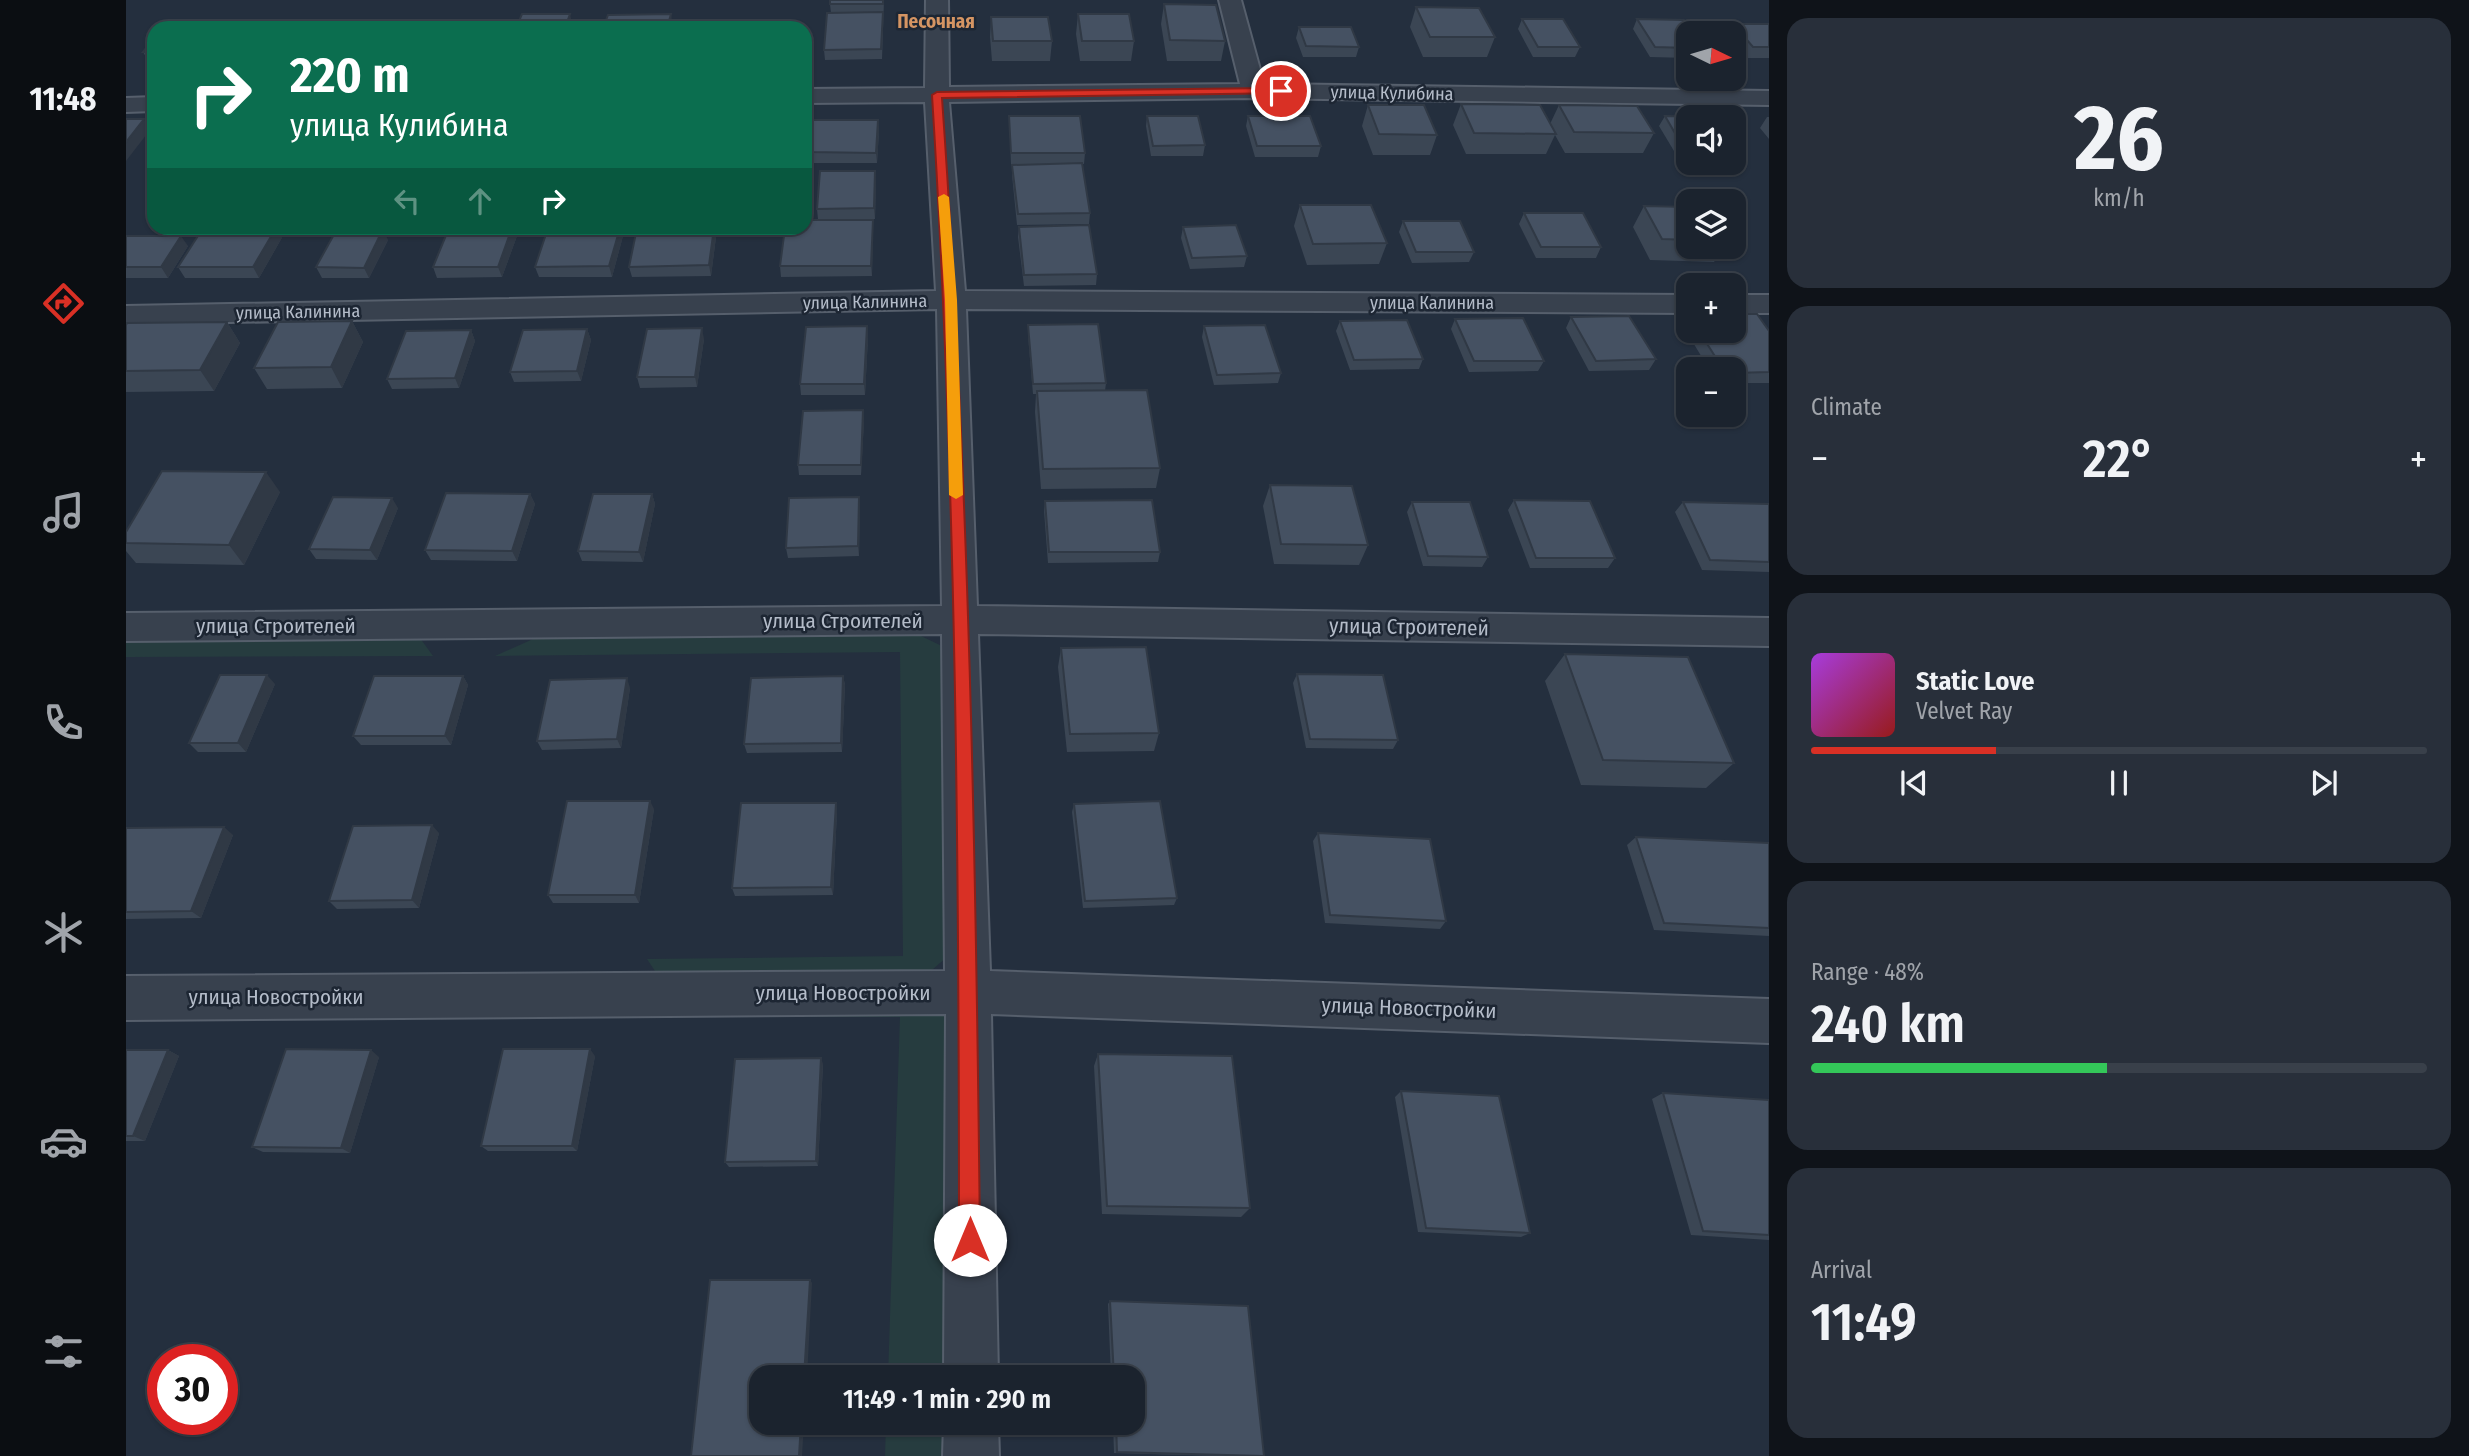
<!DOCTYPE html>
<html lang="en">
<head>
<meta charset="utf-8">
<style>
  :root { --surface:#1b232e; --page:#282f3a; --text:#f1f3f6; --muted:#a0a4aa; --line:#39404a; --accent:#d93025 }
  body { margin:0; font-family:"Fira Sans Condensed",sans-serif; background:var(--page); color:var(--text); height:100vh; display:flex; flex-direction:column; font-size:26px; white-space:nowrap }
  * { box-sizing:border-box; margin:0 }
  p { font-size:23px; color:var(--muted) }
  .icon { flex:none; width:38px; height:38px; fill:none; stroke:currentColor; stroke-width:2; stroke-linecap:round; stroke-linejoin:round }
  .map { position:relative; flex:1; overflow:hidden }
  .details { display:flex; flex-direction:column; gap:18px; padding:18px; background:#0f1319; width:700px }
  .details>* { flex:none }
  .top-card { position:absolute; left:21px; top:21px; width:665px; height:214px; border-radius:21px; box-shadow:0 2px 5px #0004,0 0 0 2px var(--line); background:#0b6e4f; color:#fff; overflow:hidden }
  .needle { width:46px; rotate:95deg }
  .buttons { position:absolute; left:1550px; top:21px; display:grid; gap:14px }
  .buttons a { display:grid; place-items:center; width:70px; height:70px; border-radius:14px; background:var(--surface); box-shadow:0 2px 5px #0004,0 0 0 2px var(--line); font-size:35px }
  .speed { position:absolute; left:21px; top:1344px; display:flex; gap:14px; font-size:35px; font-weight:700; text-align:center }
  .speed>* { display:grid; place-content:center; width:91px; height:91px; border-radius:50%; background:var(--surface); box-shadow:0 2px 5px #0004,0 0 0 2px var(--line); line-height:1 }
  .speed .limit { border:10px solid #d22; background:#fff; color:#111 }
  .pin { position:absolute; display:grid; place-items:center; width:60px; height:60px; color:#fff; margin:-30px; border:4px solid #fff; border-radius:50%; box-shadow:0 2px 7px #0007 }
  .me { position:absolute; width:77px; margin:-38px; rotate:0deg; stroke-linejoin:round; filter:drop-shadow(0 0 5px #0008) }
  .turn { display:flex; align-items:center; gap:24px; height:147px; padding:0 28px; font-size:32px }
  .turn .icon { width:91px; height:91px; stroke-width:2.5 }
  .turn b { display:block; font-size:49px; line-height:60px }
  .lanes { display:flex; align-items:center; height:66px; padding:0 28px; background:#0003; justify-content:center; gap:35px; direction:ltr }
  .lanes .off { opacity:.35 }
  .big { font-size:52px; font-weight:600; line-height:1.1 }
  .details .widget { flex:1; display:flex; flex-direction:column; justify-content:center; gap:10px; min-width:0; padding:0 24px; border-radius:21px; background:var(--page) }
  .details .dial { align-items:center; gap:0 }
  .dial b { font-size:91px; line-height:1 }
  .song { display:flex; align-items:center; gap:21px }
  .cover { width:84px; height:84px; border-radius:10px; background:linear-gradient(135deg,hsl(280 70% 55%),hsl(0 70% 35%)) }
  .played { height:7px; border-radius:4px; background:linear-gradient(90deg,var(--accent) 30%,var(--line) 30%) }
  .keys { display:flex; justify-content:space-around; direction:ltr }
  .heat { display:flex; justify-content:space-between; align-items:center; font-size:38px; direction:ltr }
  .charge { height:10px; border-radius:5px; background:linear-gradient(90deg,#34c759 48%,var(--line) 0) }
  .trip { position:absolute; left:623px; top:1365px; width:396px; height:70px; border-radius:21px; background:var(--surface); box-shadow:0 2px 5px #0004,0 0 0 2px var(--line); font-weight:600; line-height:70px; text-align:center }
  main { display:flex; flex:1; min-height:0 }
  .tabs { display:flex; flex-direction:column; width:126px; justify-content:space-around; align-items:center; background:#0b0e12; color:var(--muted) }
  .tabs .icon { width:49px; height:49px }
  .tabs .on { color:var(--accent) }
  .tabs b { font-size:32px; color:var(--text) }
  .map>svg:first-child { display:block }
  .green { fill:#263c3f }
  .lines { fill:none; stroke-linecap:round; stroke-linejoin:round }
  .street-casing { stroke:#565f6c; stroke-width:4 }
  .street { fill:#38414e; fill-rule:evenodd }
  .wall { fill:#3b4654 }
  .shaded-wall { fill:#303945 }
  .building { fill:#455162; stroke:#303945; stroke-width:2 }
  .route { fill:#d93025; stroke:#8d1f18; stroke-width:2 }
  .slow { fill:#f59e0b }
  .labels { text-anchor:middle; stroke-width:5; stroke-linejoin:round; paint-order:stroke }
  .far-street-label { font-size:18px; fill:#b4bcc9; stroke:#1d2633 }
  .far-neighbourhood-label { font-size:19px; font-weight:bold; fill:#d59563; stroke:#1d2633 }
  .street-label { font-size:21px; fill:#b4bcc9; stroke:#1d2633 }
</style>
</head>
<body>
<main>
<nav class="tabs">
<b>11:48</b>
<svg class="icon on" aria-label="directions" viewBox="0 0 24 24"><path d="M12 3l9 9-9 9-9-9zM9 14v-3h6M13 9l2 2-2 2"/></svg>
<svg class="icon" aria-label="music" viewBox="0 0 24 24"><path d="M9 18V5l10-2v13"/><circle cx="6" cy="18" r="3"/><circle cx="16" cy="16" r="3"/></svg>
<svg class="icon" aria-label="phone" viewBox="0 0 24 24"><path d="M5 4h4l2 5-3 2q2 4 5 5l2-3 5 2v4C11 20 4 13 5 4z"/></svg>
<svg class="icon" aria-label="climate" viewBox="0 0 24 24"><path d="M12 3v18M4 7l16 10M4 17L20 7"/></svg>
<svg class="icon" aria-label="car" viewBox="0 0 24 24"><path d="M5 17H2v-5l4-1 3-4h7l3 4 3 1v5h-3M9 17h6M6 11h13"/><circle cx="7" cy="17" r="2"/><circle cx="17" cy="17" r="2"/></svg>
<svg class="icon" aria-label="filters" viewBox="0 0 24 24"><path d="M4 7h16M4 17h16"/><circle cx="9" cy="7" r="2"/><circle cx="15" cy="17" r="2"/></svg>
</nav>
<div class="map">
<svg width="1643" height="1456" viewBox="0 0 1643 1456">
  <rect width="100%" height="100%" fill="#242f3e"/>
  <path class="green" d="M425,631H774L795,636L818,647L821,957L800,975L531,974L521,959L777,956L774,652L369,656Z
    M0,636L294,638L307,656L0,657Z
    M518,1005L800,1006L821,1015L820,1377H762L774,1017H502Z
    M760,1423H820L819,1456H759Z"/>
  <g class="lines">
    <defs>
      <path id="street" d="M800,0H822L823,87L1114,84L1093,0H1115L1138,84L1643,91V105L1128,98L823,102L839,291L1563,295V313L840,309L851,606L1643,618V646L852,634L864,971L1643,999V1043L865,1014L872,1377H818L820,1014L0,1020V976L819,971L816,634L0,641V613L816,606L811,309L0,324V306L810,291L799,102L679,103V89L799,88Z
        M28,97V111L0,112V98Z
        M1608,295H1643V313H1608Z
        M818,1423H872L873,1456H817Z"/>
    </defs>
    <use href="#street" class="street-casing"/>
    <use href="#street" class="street"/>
  </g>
  <path class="wall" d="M758,0L756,59L699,60L698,50L705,13L704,4Z
    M1038,4L1099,41L1095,61H1041L1035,24Z
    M1290,7L1369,37L1361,57H1297L1284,27Z
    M952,14L1008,41L1005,61H954L950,34Z
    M865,17L926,41L924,61H866L864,37Z
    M1396,19L1454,47L1449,57H1407L1392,29Z
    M1511,19L1563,33V58L1524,57L1507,29Z
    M1607,24H1643V58H1621L1608,42V33H1602Z
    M1173,27L1233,47L1230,57H1177L1170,38Z
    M28,38V62H23L17,52Z
    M1335,104L1424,124L1433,105L1528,133L1517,153H1439L1429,135L1420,154H1340L1327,125Z
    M1242,105L1311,135L1304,155H1247L1236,126Z
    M883,116L959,153L958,164H956L964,213L963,224L891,225L886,175V165L934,164H885Z
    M1021,116L1079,145L1077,156H1025L1020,126Z
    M1122,116L1195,146L1192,157H1129L1120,126Z
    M1539,116L1563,117V151H1548L1533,126Z
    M1641,117H1643V139L1634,128Z
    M752,120L753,131L751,163H683L682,152Z
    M750,181L749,219H692L691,209Z
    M1174,205L1261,243L1253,264L1181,265L1168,226Z
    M1518,206L1563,207V247H1598L1588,262L1524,260L1507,227Z
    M1398,213L1475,247L1470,258H1410L1393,224Z
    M1277,221L1348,252L1343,262L1286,263L1273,232Z
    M893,227L971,274L970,285L898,286L892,237Z
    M1057,227L1121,256L1118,267L1064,269L1055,238Z
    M747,231L746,276L655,277L654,266Z
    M158,234L133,278H59L52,267Z
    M0,236L62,246L42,278H0Z
    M391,236L376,277L311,278L307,267Z
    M497,236L486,277H413L409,267Z
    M590,237L585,276L506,277L503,267Z
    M262,240L243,278H196L190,267Z
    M1563,316V331H1643V383H1608V369H1583L1557,326Z
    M1445,317L1530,359L1523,370L1463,371L1440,328Z
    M1329,319L1418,361L1412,371L1343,372L1325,329Z
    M226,321L237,342L216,388L141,389L128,368Z
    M1214,321L1297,359L1293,369L1224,370L1210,331Z
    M101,322L114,343L88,391L0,392V325Z
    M902,325L980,383L979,391L1034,468L1030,488L915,489L909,412L910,394H907L902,335Z
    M741,326L742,337L739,395H675L674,384Z
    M1078,326L1155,373L1152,383L1088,385L1076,337Z
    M461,329L465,340L455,381L388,382L384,372Z
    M345,330L349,341L333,388L266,389L261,379Z
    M578,339L571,387L514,388L511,377Z
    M737,410L738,421L735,475H673L672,465Z
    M1144,485L1242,545L1233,565L1148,564L1137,506Z
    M154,492L118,565L10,563L0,551V532Z
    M404,494L409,504L391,561L305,560L299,550Z
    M526,494L529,504L517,562L456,561L452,551Z
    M1388,500L1489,558L1482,568H1404L1382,510Z
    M919,501L1034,552L1032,562L922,563L918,511Z
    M1286,502L1362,557L1356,567L1297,566L1281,512Z
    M1557,502L1643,504V572L1576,570L1549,512Z
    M734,507L733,556L662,558L660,548Z
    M272,508L251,560L190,559L183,549Z
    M935,648L1033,733L1028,751L941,752L932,667Z
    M1439,654L1608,763L1580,788L1455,785L1419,681Z
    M1171,674L1272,740L1267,749L1180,748L1167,683Z
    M337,676L342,685L325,745H235L227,736Z
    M717,676L719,685L716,752L621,753L618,744Z
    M149,684L120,752H72L63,743Z
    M504,688L495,748L416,750L411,741Z
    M710,803L711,811L707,895L609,896L606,888Z
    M948,804L1051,898L1048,905L957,908L946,812Z
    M528,809L513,903H427L422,895Z
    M0,828L107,835L75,918L0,919Z
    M313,833L293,908L211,909L203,901Z
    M1192,833L1320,921L1314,929L1199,923L1187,841Z
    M1510,837L1643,843V936L1528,930L1501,845Z
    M0,1050H42L53,1056L19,1141H0Z
    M972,1054L1124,1208L1115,1217L976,1214L968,1066Z
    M469,1056L451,1151H362L355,1146Z
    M253,1057L224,1153L137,1152L126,1147Z
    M697,1064L692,1166L603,1167L599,1162Z
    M1275,1091L1404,1233L1395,1237L1292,1232L1269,1097Z
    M1537,1093L1643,1100V1240L1565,1235L1526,1099Z
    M984,1301L1138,1456H1095L988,1453L987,1423H1006V1377H985L982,1304Z"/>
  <path class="shaded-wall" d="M444,14L447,28H439Z
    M545,14L547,28H541Z
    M93,21L97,28H88Z
    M18,119L24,130L0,161V142Z
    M752,120L753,131L751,163L750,153Z
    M749,171L750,181L749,219L748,208Z
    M747,220V231L746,276L745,266Z
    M150,228H155L158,234L133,278L127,267Z
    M386,228H388L391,236L376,277L372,267Z
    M494,228H495L497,236L486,277L483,266Z
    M588,228L590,237L585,276L583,265Z
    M257,229L262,240L243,278L238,268Z
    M55,236L62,246L42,278L35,267Z
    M226,321L237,342L216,388L205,367Z
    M101,322L114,343L88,391L74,370Z
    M741,326L742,337L739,395L738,384Z
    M576,328L578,339L571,387L569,377Z
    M461,329L465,340L455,381L451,371Z
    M345,330L349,341L333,388L329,378Z
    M737,410L738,421L735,475V465Z
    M140,472L154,492L118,565L103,545Z
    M404,494L409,504L391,561L386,551Z
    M526,494L529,504L517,562L513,552Z
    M733,497L734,507L733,556L732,546Z
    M266,498L272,508L251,560L244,550Z
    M141,675L149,684L120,752L112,743Z
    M337,676L342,685L325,745L319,736Z
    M717,676L719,685L716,752L715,743Z
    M501,678L504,688L495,748L491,739Z
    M524,801L528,809L513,903L509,895Z
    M710,803L711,811L707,895L705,887Z
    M306,825L313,833L293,908L286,900Z
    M98,827L107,835L75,918L65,911Z
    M464,1049L469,1056L451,1151L446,1146Z
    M42,1050L53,1056L19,1141L7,1136Z
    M245,1050L253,1057L224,1153L215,1148Z
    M695,1058L697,1064L692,1166L690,1161Z
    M684,1280L686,1283L681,1377H678Z
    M675,1423H678L676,1456H673Z"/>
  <path class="building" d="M704,0H757V4H704Z
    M1038,4L1090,5L1099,41L1044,40Z
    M1290,7L1353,8L1369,37H1304Z
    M757,12L755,49L698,50L701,13Z
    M396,14H444L439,28H390Z
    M545,14L541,28H477L482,15Z
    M952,14H1003L1008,41H956Z
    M865,17H922L926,41H867Z
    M1396,19H1437L1454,47H1412Z
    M1511,19L1558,20L1568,33H1563V48L1529,47Z
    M41,21H93L88,28H36Z
    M1607,24H1643V47H1627Z
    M567,25H611L610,28H566Z
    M126,26H180L179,28H125Z
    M312,26H358L357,28H311Z
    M196,27H272L195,28Z
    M1173,27H1225L1233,47L1180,46Z
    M28,38V52H17Z
    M1335,104L1414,105L1430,134L1348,133Z
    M1242,105H1298L1311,135L1253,134Z
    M1433,105L1511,106L1528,133L1448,132Z
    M883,116H954L959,153H885Z
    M1021,116H1072L1079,145L1027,146Z
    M1122,116H1184L1195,146H1131Z
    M1539,116L1586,117H1563V141L1553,140Z
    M0,119H18L0,142Z
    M686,120H752L750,153L682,152Z
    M956,163L964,213L892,214L886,165Z
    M694,171H749L748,208L691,209Z
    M1174,205H1245L1261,243L1187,244Z
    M1518,206L1563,207V240L1536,239Z
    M1398,213H1457L1475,247H1415Z
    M679,220H747L745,266H654L659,228H679Z
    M1277,221H1334L1348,252H1290Z
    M963,225L971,274L898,275L893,227Z
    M1110,225L1121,256L1066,258L1057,227Z
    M77,228H150L127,267H52Z
    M323,228H386L372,267H307Z
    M422,228H494L483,266L409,267Z
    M511,228H588L583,265L503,267Z
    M211,229H257L238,268L190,267Z
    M0,236H55L35,267H0Z
    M1608,314H1631L1643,331V372L1608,373V369H1597L1573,331H1608Z
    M1503,316L1530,359L1470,361L1445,317Z
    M1397,318L1418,361H1348L1329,319Z
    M1281,320L1297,359L1228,360L1214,321Z
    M226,321L205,367L128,368L152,322Z
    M101,322L74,370L0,371V325L1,323Z
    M972,324L980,383L907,384L902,325Z
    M1139,325L1155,373L1091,375L1078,326Z
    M741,326L738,384H674L680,327Z
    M576,328L569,377H511L521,329Z
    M461,329L451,371L384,372L397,330Z
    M345,330L329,378L261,379L280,331Z
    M1021,390L1034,468L917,469L911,391Z
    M737,410L735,465H672L677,411Z
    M36,471L140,472L103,545L0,543V532Z
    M1144,485L1226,486L1242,545L1155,544Z
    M320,493L404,494L386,551L299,550Z
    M467,494H526L513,552L452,551Z
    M207,497L266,498L244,550L183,549Z
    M733,497L732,546L660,548L663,498Z
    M1026,500L1034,552H923L919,501Z
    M1388,500L1464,501L1489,558H1410Z
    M1286,502H1344L1362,557L1302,556Z
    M1557,502L1643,504V562L1584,560Z
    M1020,647L1033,733L944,734L935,648Z
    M1439,654L1562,657L1608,763L1477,760Z
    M1171,674L1257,675L1272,740L1184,739Z
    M94,675H141L112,743H63Z
    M248,676H337L319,736H227Z
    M717,676L715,743L618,744L625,678Z
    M501,678L491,739L411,741L424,680Z
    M441,801H524L509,895H422Z
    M1034,801L1051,898L959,901L948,804Z
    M615,803H710L705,887L606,888Z
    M306,825L286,900L203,901L227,826Z
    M98,827L65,911L0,912V828Z
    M1192,833L1304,839L1320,921L1204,915Z
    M1510,837L1643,843V928L1538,923Z
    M160,1049L245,1050L215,1148L126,1147Z
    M377,1049H464L446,1146H355Z
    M0,1050H42L7,1136H0Z
    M972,1054L1106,1056L1124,1208L981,1206Z
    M695,1058L690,1161L599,1162L609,1059Z
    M1275,1091L1373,1096L1404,1233L1300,1228Z
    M1537,1093L1643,1100V1235L1577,1231Z
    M584,1280H684L678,1377H635V1423H675L673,1456H565Z
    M984,1301L1122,1306L1138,1456L991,1452L990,1423H1006V1377H988Z"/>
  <path class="route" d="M1155,88L1160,91L1159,93L816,98C843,478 850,859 854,1240L851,1247L844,1250L836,1247L833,1240C833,858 830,476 806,95L811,92Z"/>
  <path class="slow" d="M818,194L823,197L831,300L837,495L830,499L823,495L819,300L812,197Z"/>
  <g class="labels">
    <g class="far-street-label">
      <text transform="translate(1266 93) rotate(1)" y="6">улица Кулибина</text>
      <text transform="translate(739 302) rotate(-1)" y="6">улица Калинина</text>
      <text x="1306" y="309">улица Калинина</text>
      <text transform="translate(172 312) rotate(-1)" y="6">улица Калинина</text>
    </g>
    <g class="far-neighbourhood-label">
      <text x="810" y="28">Песочная</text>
    </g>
    <g class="street-label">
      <text x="717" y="628">улица Строителей</text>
      <text x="150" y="633">улица Строителей</text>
      <text transform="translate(1283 627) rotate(1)" y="7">улица Строителей</text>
      <text x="717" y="1000">улица Новостройки</text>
      <text x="150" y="1004">улица Новостройки</text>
      <text transform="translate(1283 1008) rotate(2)" y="7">улица Новостройки</text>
    </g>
  </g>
</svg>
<div class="buttons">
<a><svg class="needle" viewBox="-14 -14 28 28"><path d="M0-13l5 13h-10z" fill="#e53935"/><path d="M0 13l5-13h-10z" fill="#a0a4aa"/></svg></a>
<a><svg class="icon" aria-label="sound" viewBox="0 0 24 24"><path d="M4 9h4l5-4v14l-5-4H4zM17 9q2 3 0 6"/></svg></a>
<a><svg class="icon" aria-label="layers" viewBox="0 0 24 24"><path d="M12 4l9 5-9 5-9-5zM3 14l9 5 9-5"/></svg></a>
<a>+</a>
<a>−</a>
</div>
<div class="speed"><div class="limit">30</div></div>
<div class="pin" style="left:1155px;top:91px;background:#d93025"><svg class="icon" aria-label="arrive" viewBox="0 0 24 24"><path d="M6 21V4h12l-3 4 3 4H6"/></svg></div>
<svg class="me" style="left:844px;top:1240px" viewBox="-20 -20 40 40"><circle r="19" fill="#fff"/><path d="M0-13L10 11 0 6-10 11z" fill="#d93025"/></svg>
<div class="trip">11:49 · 1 min · 290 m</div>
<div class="top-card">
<div class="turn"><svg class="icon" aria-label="right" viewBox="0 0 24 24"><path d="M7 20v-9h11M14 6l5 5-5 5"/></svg><div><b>220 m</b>улица Кулибина</div></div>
<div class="lanes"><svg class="icon off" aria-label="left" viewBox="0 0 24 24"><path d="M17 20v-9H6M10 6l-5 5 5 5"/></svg><svg class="icon off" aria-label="ahead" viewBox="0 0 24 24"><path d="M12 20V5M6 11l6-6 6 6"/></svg><svg class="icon" aria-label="right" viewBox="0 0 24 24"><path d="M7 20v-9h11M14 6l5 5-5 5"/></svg></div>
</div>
</div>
<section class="details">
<div class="widget dial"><b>26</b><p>km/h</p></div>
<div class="widget"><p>Climate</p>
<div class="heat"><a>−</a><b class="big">22°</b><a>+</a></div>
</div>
<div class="widget">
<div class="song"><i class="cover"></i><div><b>Static Love</b><p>Velvet Ray</p></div></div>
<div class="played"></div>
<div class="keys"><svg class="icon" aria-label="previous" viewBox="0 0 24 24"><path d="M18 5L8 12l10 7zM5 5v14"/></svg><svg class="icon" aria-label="pause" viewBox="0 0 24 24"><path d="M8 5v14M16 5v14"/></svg><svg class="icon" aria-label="next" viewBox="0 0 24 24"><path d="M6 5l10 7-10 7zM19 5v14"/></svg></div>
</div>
<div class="widget"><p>Range · 48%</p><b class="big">240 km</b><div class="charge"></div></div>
<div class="widget"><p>Arrival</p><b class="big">11:49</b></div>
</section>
</main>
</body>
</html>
